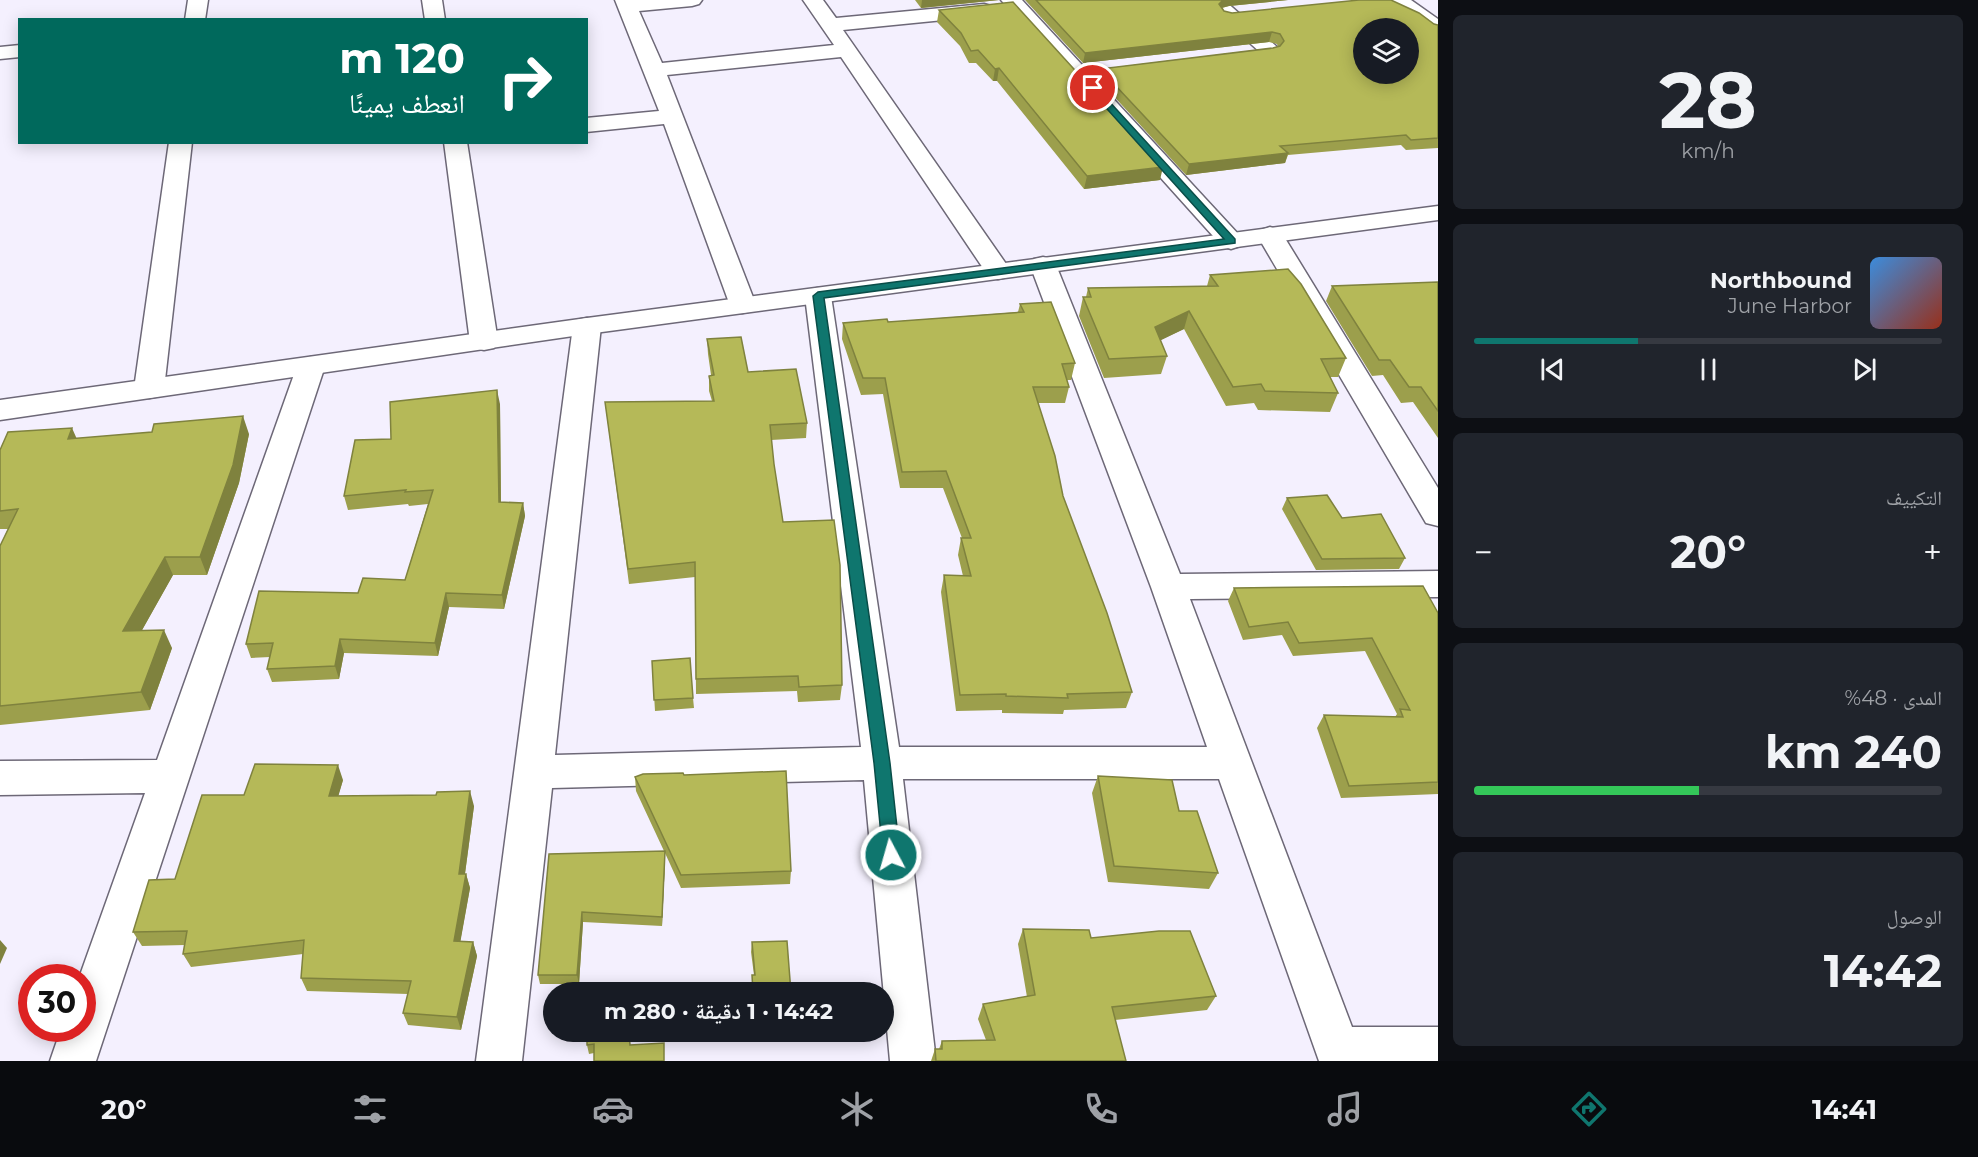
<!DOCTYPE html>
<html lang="ar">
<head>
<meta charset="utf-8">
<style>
  :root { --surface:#171b24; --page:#20242c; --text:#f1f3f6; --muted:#9ea1a6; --line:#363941; --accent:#0f766e }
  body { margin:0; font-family:Montserrat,"Noto Naskh Arabic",sans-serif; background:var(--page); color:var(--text); direction:rtl; height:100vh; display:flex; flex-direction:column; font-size:22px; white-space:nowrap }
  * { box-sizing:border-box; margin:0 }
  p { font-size:20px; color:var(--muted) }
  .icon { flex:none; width:33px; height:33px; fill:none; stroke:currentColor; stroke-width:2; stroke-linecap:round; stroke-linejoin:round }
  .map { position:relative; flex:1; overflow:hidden; direction:ltr }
  .drawer { display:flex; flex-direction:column; gap:15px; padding:15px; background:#0d0f14; width:540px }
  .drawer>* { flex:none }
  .hud { position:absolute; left:18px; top:18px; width:570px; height:126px; border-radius:0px; box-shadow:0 3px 15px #0003; direction:rtl; background:#00695c; color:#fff; overflow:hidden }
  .tools { position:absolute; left:1353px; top:18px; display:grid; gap:12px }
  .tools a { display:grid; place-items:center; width:66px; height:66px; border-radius:50%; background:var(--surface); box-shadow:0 3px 15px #0003; font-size:30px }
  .speed { position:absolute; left:18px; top:964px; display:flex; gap:12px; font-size:30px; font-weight:700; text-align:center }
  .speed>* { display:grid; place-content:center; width:78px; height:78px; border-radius:50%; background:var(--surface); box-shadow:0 3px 15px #0003; line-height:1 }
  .speed .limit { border:9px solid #d22; background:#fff; color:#111 }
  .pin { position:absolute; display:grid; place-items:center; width:51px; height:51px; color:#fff; margin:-26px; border:3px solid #fff; border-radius:50%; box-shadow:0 2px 6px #0007 }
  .me { position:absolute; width:66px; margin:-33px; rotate:354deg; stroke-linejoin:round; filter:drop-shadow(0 0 4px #0008) }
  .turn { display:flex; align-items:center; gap:21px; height:126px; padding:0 24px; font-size:27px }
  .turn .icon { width:78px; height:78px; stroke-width:2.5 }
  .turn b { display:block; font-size:42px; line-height:51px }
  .big { font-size:45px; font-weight:700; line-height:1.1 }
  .drawer .tile { flex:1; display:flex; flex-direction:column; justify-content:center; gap:9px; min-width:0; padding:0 21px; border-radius:9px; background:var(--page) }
  .drawer .dial { align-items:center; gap:0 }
  .dial b { font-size:78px; line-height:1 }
  .song { display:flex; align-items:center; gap:18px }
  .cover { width:72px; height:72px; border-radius:9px; background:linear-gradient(135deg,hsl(210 70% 55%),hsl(10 70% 35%)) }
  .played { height:6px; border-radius:3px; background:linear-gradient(90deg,var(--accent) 35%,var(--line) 35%) }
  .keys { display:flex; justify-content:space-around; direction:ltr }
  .heat { display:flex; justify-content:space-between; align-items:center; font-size:33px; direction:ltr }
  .charge { height:9px; border-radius:4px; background:linear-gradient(90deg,#34c759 48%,var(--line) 0) }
  .trip { position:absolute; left:543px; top:982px; width:351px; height:60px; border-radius:30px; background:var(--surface); box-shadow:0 3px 15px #0003; font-weight:700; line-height:60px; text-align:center; direction:rtl }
  .tabs { display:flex; height:96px; justify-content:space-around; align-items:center; background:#090b0e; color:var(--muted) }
  .tabs .icon { width:42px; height:42px }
  .tabs .active { color:var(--accent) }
  .tabs b { font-size:27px; color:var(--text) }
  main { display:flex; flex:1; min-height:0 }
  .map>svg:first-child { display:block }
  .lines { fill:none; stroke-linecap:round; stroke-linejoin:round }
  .street-casing { stroke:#6d6877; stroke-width:3 }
  .secondary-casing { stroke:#6d6877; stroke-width:3 }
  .street { fill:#fff; fill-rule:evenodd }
  .secondary { fill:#fff; fill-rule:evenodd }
  .wall { fill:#9c9f4c }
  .shaded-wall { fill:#7f823e }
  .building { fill:#b5b958; stroke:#7f823e; stroke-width:1.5; fill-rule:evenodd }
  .route { fill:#0f766e; stroke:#0a4d48; stroke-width:1.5 }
</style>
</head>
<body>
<main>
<section class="drawer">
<div class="tile dial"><b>28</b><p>km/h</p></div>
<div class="tile">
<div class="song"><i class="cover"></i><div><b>Northbound</b><p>June Harbor</p></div></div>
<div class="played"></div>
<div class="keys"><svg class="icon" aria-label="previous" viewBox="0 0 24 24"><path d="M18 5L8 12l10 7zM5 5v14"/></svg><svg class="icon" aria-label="pause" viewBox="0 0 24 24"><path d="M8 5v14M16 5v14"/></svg><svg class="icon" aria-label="next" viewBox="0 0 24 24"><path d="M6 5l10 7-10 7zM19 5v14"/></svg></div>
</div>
<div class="tile"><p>التكييف</p>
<div class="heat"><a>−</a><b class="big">20°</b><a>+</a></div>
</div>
<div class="tile"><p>المدى · 48%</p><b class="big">240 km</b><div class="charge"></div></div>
<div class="tile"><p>الوصول</p><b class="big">14:42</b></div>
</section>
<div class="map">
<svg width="1438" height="1061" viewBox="0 0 1438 1061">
  <rect width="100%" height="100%" fill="#f4f0fe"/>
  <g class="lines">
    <defs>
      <path id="street" d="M188,0H208L205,20H185Z
        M422,0H442L445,20H425Z
        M615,0H702L699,4L692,6L639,11L662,63L834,45L803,0H823L836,18L984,4L991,6L994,10L991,14L984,16L843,30L1011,271L1007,277L998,279L989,277L841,57L667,75L756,305L752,311L742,313L732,311L664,124L586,132V118L659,111Z
        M1001,0H1022L1240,236L1244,241L1240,246L1231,249L1222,246Z
        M1202,0H1224L1276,46L1279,50L1276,54L1269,56L1262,54Z
        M1388,0H1411L1438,19V34L1431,32Z
        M20,45V57L0,59V47Z
        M169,142H192L164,389L159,396L149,398L139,396L134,389Z
        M444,142H467L498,342L494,348L484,350L474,348L470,342Z
        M1270,227L1279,230L1283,235L1438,488V526L1426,523L1257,235L1261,230Z
        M1043,257L1052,259L1056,265L1180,574L1438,571V597L1190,599L1352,1027H1438V1061H1319L1219,779H903L936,1061H890L864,780L552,788L522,1061H476L573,326L577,320L587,318L597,320L601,326L555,755L861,747L805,296L808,290L818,288L828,290L831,296L899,747H1207L1151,587L1030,265L1034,259Z
        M311,357L321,360L325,366L96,1061H50L61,1029H82V978H79L145,793L0,795V761L157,760L297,366L301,360Z"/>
      <path id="secondary" d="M1438,206V220L587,334L0,420V400L587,318Z"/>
    </defs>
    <use href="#street" class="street-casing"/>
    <use href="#secondary" class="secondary-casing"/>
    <use href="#street" class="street"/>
    <use href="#secondary" class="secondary"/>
  </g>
  <path class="wall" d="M915,0H999L921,8Z
    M1025,0H1288L1229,6L1222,8L1224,11L1232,13L1438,25V148L1406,150L1401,145L1288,155L1285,163L1186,175L1098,79L1100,69L1273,48L1278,47L1277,44L1269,42L1083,63Z
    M939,10L1160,180L1084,189L997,81H993L976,63H969L960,46L937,22Z
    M1210,275L1346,358L1338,377H1330L1338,393L1330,412L1258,410L1254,403L1226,406L1184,329L1160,340L1167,356L1161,374L1104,378L1079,316L1083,297H1086L1088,288L1207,286Z
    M1438,282V438L1413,402L1401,403L1383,375L1372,376L1326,301L1332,286Z
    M1020,304L1075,363L1071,380H1067L1069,387L1065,403H1038L1063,496L1132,692L1126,708L1064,710L1063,714L1002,713V710L956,711L941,592L944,575L963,576L958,555L961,538H962L943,488H900L883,394L861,395L842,339L843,323L888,322L1018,312Z
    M707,339L748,372L807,423L806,438L771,440L774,464L783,522L842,685L840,700L798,702L797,691L696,694L695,577L629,584L605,402L712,401L709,391V376L711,375L708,354Z
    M500,404L501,502L523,503L525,516L504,609L449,607L438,656L344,653L339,679L272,682L267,669L270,657L251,658L246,644L358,593L405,580L428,504L409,506L408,504L348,510L344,496L391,439Z
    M249,434L239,483L207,575H173L142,630L172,648L150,710L0,725V546L8,529H0V450L76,438Z
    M1287,498L1342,518L1405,558L1399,569L1316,570L1282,509Z
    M1234,588L1438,613V794L1341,798L1317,728L1324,715L1395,717L1397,714L1365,651L1293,656L1282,635L1243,640L1228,601Z
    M652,661L693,698L694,708L655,711Z
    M684,775L791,871L790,884L681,888L665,853V861L662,926L583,922L579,984H540L538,975L549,854L664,851L636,791L635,777Z
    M1098,776L1179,811L1218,873L1209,889L1108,882L1092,793Z
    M343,780L338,796L474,806L465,874H466L470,888L460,942H473L477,956L461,1030L408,1025L403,1013L408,994L307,991L301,978L303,954L191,967L183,954L185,945L142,946L133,932L244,795Z
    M1023,929L1091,938L1216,996L1207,1010L1115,1020L1126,1061H931L935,1049H939L942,1041L986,1040L978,1019L983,1004L1027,997L1018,944Z
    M752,942L791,993H752V975H754L751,952Z
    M629,1032L594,1053L589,1054L587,1045Z"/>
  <path class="shaded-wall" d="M922,0H999L921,8Z
    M1223,0H1288L1229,6L1221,8L1219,4Z
    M1272,32L1269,42L1083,63L1085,53Z
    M999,68L997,81H993L995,69Z
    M1288,153L1285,163L1186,175L1189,164Z
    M1163,167L1160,180L1084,189L1087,176Z
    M1189,311L1184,329L1149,346L1155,327Z
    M497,390L500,404L501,515L499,502Z
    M243,416L249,434L239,483L207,575L200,557Z
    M72,428L80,446L68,439Z
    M523,503L525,516L504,609L502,595Z
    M165,557L173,575L132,648L123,631Z
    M446,593L449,607L438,656L435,643Z
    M164,630L172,648L150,710L141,692Z
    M340,639L344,653L339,679L335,666Z
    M338,765L343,780L334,811L329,796Z
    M470,791L474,806L463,888L459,874Z
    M665,851V861L662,926V917Z
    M466,874L470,888L458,955L454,941Z
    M582,912L583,922L579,984L577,975Z
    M0,940L7,948L0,964Z
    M473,942L477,956L461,1030L457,1017Z"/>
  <path class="building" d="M1036,0H1223L1219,4L1224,11L1232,13L1359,0H1391L1419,13L1434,24L1438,25V138L1411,140L1406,135L1280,146L1288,153L1189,164L1100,69L1273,48L1280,46L1284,41L1280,34L1272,32L1085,53ZM1364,28H1408V74H1364Z
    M1013,2L1163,167L1087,176L999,68L995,69L978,50L971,51L961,33L939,10Z
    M1288,269L1301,284L1346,358L1321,359L1338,393L1265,391L1261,384L1233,387L1189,311L1155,327L1167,356L1109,359L1083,297H1091L1088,288L1218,286L1210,275Z
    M1438,282V411L1421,387H1409L1390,360H1379L1332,286Z
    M1051,302L1075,363L1062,364L1069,387H1033L1055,456L1063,496L1107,613L1132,692L1067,694L1068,698L1006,696V694L960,695L944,575L971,576L961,538H971L946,471L902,472L885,378H863L843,323L887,319L888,322L1024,312L1020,304Z
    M741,337L748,372L796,369L807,423L770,425L774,464L783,522L834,520L840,565L842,685L799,687L798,676L696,679L695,562L628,569L605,402L714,401L709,376L714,375L707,339Z
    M497,390L499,502L523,503L502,595L446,593L435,643L340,639L335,666L267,669L273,643L246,644L259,591L358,593L363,578L405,580L433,490L405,492L406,490L344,496L355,440L391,439L390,402Z
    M243,416L233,465L200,557H165L123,631L164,630L141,692L0,706V546L18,509L0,511V450L8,432L72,428L68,439L152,432L154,424Z
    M1327,495L1342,518L1381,514L1405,558L1322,559L1287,498Z
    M1423,586L1438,613V782L1349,786L1324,715L1403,717L1400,709L1410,710L1372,638L1299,643L1288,622L1249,627L1234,588Z
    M690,658L693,698L654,700L652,661Z
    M255,764L338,765L329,796L436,795L437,792L470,791L459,874H466L454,941L473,942L457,1017L403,1013L411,981L301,978L304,940L183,954L187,931L133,932L149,880L175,879L202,795H244Z
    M786,771L791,871L681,875L635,777L643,774L683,773L684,775Z
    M1098,776L1172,780L1179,811H1197L1218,873L1114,866Z
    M665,851L662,917L582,912L577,975H538L549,854Z
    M1023,929L1089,930L1091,938L1159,931H1190L1216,996L1112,1007L1126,1061H936L935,1049H942V1041L995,1040L983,1004L1035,995Z
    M787,941L791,993H753L752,975H755L752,942Z
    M587,1032H629L630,1045L664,1043V1061H594V1044L587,1045Z"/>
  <path class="route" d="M1090,87H1096L1235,239V243L824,298L890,763L900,855L897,860L891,862L885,860L883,855L874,763L813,296L818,292L1224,239L1090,90Z"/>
</svg>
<div class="tools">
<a><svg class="icon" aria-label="layers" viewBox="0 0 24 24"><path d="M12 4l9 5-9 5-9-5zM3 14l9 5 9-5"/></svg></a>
</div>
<div class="speed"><div class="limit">30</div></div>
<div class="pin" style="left:1093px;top:88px;background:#d93025"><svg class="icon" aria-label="arrive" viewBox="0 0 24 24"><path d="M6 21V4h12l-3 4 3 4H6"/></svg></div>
<svg class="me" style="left:891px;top:855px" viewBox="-20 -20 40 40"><circle r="17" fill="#0f766e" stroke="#fff" stroke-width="3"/><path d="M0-11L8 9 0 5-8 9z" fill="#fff"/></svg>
<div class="trip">14:42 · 1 دقيقة · 280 m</div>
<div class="hud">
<div class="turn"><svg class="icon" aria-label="right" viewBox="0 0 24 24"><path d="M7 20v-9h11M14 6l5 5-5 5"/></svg><div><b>120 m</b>انعطف يمينًا</div></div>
</div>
</div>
</main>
<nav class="tabs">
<b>14:41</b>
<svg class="icon active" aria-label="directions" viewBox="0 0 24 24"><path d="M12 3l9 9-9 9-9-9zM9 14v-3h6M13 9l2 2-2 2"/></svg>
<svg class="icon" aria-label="music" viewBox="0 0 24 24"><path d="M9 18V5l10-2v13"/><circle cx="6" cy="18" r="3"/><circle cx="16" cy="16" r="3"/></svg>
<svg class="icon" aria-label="phone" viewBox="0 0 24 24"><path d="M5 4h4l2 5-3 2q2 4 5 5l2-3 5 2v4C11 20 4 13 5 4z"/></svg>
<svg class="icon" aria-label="climate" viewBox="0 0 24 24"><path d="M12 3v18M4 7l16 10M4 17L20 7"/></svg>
<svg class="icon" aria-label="car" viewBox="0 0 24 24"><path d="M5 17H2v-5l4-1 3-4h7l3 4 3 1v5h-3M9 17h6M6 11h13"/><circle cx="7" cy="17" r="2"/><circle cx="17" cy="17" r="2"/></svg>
<svg class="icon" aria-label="filters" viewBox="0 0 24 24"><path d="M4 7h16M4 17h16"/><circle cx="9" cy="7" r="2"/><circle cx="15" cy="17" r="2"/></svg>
<b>20°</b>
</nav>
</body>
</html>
